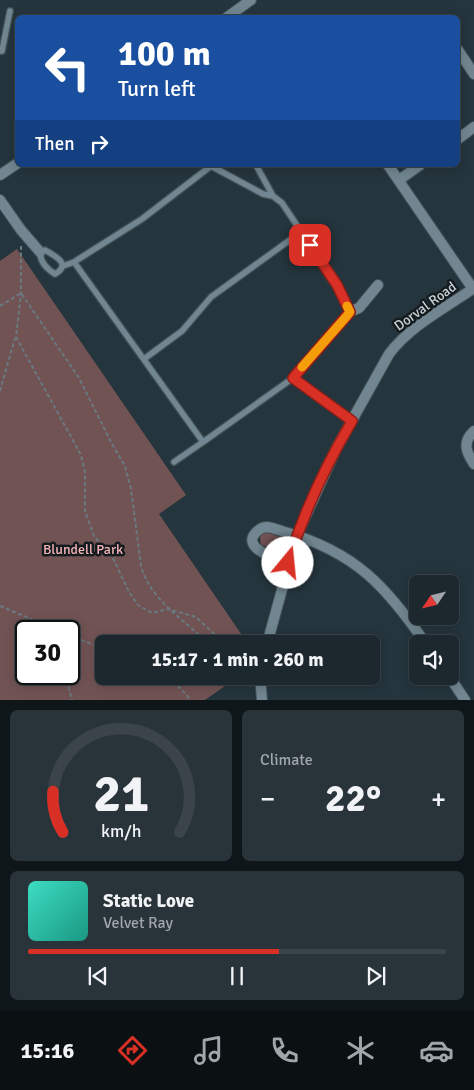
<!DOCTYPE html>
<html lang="en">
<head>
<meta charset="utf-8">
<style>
  :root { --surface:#1c282e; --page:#29343a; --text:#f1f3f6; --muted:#a0a6aa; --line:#3a444a; --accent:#d93025 }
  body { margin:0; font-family:Signika,sans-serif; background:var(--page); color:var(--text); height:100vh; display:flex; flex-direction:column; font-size:19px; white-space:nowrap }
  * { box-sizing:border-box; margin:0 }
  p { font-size:16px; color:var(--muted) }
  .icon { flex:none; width:28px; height:28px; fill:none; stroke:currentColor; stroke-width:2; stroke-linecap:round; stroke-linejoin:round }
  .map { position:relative; height:700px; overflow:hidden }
  .details { display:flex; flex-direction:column; gap:10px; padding:10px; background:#0f1619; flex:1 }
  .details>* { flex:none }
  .top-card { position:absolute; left:15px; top:15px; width:445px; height:152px; border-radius:8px; box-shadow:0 2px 12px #0003,0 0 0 1px var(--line); background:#1a4fa0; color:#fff; overflow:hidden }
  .needle { width:32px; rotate:235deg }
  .fabs { position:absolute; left:409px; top:575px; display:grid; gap:10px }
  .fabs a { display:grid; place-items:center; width:50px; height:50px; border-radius:8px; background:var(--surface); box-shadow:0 2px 12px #0003,0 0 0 1px var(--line); font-size:25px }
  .speed { position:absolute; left:15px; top:620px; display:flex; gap:10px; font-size:25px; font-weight:700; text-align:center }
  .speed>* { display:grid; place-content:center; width:65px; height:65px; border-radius:50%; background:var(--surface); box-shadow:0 2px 12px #0003,0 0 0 1px var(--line); line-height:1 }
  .speed .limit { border:2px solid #111; border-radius:8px; background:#fff; color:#111 }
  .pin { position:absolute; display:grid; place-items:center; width:42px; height:42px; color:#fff; margin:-21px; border-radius:10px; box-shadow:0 2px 8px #0006 }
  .me { position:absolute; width:55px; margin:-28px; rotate:17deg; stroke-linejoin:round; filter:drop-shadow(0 0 4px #0008) }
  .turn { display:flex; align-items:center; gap:18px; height:105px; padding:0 20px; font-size:22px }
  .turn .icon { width:65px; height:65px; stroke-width:2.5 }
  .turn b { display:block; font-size:35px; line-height:42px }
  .then { display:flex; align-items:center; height:48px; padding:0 20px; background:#0003; gap:10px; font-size:19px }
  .big { font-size:38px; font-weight:700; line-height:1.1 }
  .details .widget { flex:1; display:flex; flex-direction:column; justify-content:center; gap:8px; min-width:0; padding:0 18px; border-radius:8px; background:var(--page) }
  .details .dial { align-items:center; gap:0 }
  .dial svg { height:130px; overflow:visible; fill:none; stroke:var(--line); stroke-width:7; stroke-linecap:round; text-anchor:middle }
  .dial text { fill:var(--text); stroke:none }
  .song { display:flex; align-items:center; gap:15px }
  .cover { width:60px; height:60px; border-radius:8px; background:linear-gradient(135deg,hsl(170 70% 55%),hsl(170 70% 35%)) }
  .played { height:5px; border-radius:2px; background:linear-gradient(90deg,var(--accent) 60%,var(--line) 60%) }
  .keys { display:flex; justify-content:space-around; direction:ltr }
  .heat { display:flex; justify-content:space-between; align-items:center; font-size:28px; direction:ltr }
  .details .tiles { flex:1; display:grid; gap:10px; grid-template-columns:1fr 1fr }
  .widget:last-child { grid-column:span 2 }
  .trip { position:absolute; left:95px; top:635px; width:285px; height:50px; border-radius:8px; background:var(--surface); box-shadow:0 2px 12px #0003,0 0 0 1px var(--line); font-weight:700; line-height:50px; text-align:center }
  .dock { display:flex; height:80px; justify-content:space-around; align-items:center; background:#0b1012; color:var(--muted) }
  .dock .icon { width:35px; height:35px }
  .dock .on { color:var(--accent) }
  .dock b { font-size:22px; color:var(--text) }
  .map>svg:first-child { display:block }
  .green { fill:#725354; fill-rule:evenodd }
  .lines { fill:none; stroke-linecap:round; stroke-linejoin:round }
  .service-casing { stroke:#435259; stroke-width:8 }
  .minor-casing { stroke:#435259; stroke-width:12 }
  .path { stroke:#6a787f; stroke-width:2; stroke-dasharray:4 2.5; stroke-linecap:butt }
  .service { stroke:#718690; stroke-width:5.5 }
  .minor { stroke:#718690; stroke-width:10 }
  .route-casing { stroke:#8d1f18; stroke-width:12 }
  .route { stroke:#d93025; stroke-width:9 }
  .slow { stroke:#f59e0b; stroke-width:9 }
  .labels { text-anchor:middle; stroke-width:5; stroke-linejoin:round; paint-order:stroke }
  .street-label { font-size:14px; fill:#cad4d9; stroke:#141c1f }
  .park-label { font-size:14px; fill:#f5b4b7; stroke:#141c1f }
</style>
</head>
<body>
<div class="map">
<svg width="474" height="700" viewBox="0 0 474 700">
  <rect width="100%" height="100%" fill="#25353d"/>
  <path class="green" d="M17,249L186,495L159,514L248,644H104V676H239L205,700H0V261ZM26,631H69V674H26Z
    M268,532L285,539L287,541L286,548L278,550L261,545L260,537L263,533Z"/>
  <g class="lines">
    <defs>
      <path id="service" d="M0,51H2L10,11
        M256,165L273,196
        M45,250C55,256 72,264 55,274C47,269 40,262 40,252Z
        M63,266L74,262L142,219L211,166L263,194L273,196L282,203L337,285L349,312L293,378L203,442L74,262
        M144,359L182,331L211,297L301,232
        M293,378L352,421
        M174,462L203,442"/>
      <path id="minor" d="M226,18L251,0
        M458,50L474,74
        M458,139L474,127
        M388,165L473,289
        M0,175L18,163
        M399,180L420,165
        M0,200L21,230L40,252
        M349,312L359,308L378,285
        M474,431C462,442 466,452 474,464
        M288,563C277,559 235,547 260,529C267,524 277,530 285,532C355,552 386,586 426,644
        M267,644L297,535L336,449L389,354C410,326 445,308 474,288
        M260,676L262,700
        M449,676L465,700"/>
    </defs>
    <use href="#service" class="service-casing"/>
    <use href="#minor" class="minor-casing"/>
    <path class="path" d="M21,246V293L16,337L81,455L85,472V511L94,536L114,560L129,592L138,605L152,613L168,609L196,617L225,644
      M0,306L21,293L79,378L112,444L125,466L131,489L141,566C151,602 184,618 208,644
      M0,391L15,338
      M0,606L60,631
      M34,621L41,631
      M69,635L104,649
      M65,674L72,700
      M169,676L191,700
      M240,676L251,686"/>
    <use href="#service" class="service"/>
    <use href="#minor" class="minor"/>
  </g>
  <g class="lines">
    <defs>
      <path id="route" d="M288,563C303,514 326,465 352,421L293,378L350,312L337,285L310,245"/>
    </defs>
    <use href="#route" class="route-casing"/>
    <use href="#route" class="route"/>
    <path class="slow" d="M302,367L346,317L350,312L347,306"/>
  </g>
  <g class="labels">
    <g class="street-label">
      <text transform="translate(425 306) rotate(-36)" y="5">Dorval Road</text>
    </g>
    <g class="park-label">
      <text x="83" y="554">Blundell Park</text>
    </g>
  </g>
</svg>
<div class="fabs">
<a><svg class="needle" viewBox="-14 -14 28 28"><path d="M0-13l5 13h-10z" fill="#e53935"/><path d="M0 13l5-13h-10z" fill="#a0a6aa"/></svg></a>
<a><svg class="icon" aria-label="sound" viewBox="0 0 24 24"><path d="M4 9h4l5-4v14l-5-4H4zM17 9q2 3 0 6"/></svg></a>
</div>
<div class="speed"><div class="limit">30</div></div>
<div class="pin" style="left:310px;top:245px;background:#d93025"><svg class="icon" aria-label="arrive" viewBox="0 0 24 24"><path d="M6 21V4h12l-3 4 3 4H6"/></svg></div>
<svg class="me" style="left:288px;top:563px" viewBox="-20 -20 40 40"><circle r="19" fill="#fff"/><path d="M0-13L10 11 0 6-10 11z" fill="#d93025"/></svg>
<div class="trip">15:17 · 1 min · 260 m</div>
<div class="top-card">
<div class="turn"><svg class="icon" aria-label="left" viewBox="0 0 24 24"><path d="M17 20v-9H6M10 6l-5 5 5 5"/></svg><div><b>100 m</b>Turn left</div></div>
<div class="then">Then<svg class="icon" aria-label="right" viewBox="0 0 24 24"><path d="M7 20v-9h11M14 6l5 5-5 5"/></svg></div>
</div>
</div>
<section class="details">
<div class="tiles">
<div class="widget dial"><svg viewBox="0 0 100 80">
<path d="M14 69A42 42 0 1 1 86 69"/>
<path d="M14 69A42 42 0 0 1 8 44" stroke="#d93025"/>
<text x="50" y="56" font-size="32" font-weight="700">21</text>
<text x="50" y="72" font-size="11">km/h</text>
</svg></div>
<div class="widget"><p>Climate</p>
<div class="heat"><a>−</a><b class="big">22°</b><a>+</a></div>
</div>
<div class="widget">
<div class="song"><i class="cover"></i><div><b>Static Love</b><p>Velvet Ray</p></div></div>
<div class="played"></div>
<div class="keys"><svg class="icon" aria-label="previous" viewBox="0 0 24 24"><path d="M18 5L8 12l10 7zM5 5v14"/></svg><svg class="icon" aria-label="pause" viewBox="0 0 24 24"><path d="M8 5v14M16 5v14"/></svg><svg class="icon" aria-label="next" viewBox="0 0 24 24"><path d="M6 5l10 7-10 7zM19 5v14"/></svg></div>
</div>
</div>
</section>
<nav class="dock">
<b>15:16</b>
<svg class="icon on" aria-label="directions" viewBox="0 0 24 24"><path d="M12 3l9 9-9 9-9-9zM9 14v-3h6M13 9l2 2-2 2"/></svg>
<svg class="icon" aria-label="music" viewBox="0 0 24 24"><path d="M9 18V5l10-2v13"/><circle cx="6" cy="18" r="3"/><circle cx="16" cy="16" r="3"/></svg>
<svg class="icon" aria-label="phone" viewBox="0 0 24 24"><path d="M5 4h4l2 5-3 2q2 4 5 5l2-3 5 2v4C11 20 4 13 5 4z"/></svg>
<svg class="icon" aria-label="climate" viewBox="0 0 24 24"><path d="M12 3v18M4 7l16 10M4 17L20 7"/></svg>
<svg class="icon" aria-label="car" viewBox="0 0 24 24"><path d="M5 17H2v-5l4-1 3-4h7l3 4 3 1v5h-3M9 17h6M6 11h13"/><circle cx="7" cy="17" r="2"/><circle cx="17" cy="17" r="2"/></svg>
</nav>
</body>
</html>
